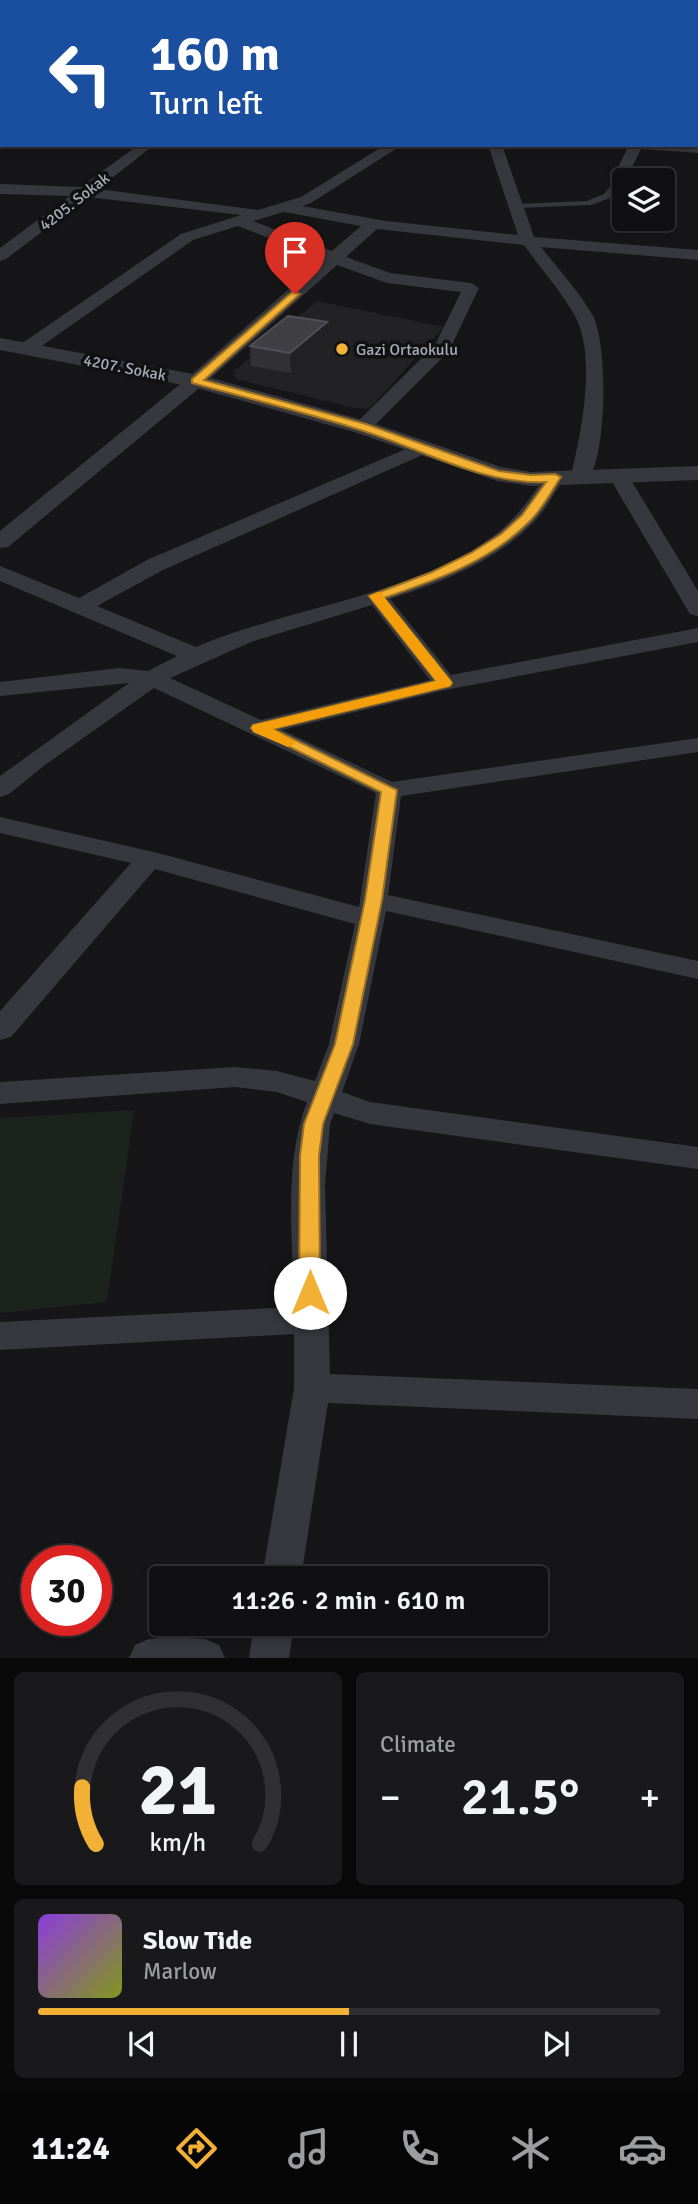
<!DOCTYPE html>
<html lang="en">
<head>
<meta charset="utf-8">
<style>
  :root { --surface:#101012; --page:#19191b; --text:#f1f3f6; --muted:#9c9d9f; --line:#303032; --accent:#f2b134 }
  body { margin:0; font-family:Signika,sans-serif; background:var(--page); color:var(--text); height:100vh; display:flex; flex-direction:column; font-size:26px; white-space:nowrap }
  * { box-sizing:border-box; margin:0 }
  p { font-size:23px; color:var(--muted) }
  .icon { flex:none; width:38px; height:38px; fill:none; stroke:currentColor; stroke-width:2; stroke-linecap:round; stroke-linejoin:round }
  .map { position:relative; height:1658px; overflow:hidden }
  .sheet { display:flex; flex-direction:column; gap:14px; padding:14px; background:#09090a; flex:1 }
  .sheet>* { flex:none }
  .guide { position:absolute; left:0px; top:0px; width:698px; height:147px; box-shadow:0 4px 10px #0003,0 0 0 2px var(--line); background:#1a4fa0; color:#fff; overflow:hidden }
  .controls { position:absolute; left:612px; top:168px; display:grid; gap:14px }
  .controls a { display:grid; place-items:center; width:63px; height:63px; border-radius:7px; background:var(--surface); box-shadow:0 4px 10px #0003,0 0 0 2px var(--line); font-size:35px }
  .speed { position:absolute; left:21px; top:1545px; display:flex; gap:14px; font-size:35px; font-weight:700; text-align:center }
  .speed>* { display:grid; place-content:center; width:91px; height:91px; border-radius:50%; background:var(--surface); box-shadow:0 4px 10px #0003,0 0 0 2px var(--line); line-height:1 }
  .speed .limit { border:10px solid #d22; background:#fff; color:#111 }
  .pin { position:absolute; display:grid; place-items:center; width:60px; height:60px; color:#fff; margin:-72px -30px; border-radius:50% 50% 50% 0; rotate:-45deg; box-shadow:0 0 7px #0007 }
  .pin .icon { rotate:45deg }
  .me { position:absolute; width:77px; margin:-38px; rotate:0deg; stroke-linejoin:round; filter:drop-shadow(0 0 5px #0008) }
  .turn { display:flex; align-items:center; gap:24px; height:147px; padding:0 35px; font-size:32px }
  .turn .icon { width:91px; height:91px; stroke-width:2.5 }
  .turn b { display:block; font-size:49px; line-height:60px }
  .big { font-size:52px; font-weight:600; line-height:1.1 }
  .sheet .widget { flex:1; display:flex; flex-direction:column; justify-content:center; gap:10px; min-width:0; padding:0 24px; border-radius:10px; background:var(--page) }
  .sheet .dial { align-items:center; gap:0 }
  .dial svg { height:182px; overflow:visible; fill:none; stroke:var(--line); stroke-width:7; stroke-linecap:round; text-anchor:middle }
  .dial text { fill:var(--text); stroke:none }
  .song { display:flex; align-items:center; gap:21px }
  .cover { width:84px; height:84px; border-radius:10px; background:linear-gradient(135deg,hsl(270 70% 55%),hsl(70 70% 35%)) }
  .played { height:7px; border-radius:4px; background:linear-gradient(90deg,var(--accent) 50%,var(--line) 50%) }
  .keys { display:flex; justify-content:space-around; direction:ltr }
  .heat { display:flex; justify-content:space-between; align-items:center; font-size:38px; direction:ltr }
  .sheet .tiles { flex:1; display:grid; gap:14px; grid-template-columns:1fr 1fr }
  .widget:last-child { grid-column:span 2 }
  .trip { position:absolute; left:149px; top:1566px; width:399px; height:70px; border-radius:7px; background:var(--surface); box-shadow:0 4px 10px #0003,0 0 0 2px var(--line); font-weight:600; line-height:70px; text-align:center }
  .dock { display:flex; height:112px; justify-content:space-around; align-items:center; background:#060607; color:var(--muted) }
  .dock .icon { width:49px; height:49px }
  .dock .active { color:var(--accent) }
  .dock b { font-size:32px; color:var(--text) }
  .map>svg:first-child { display:block }
  .built { fill:#222225 }
  .green { fill:#1c231d }
  .lines { fill:none; stroke-linecap:round; stroke-linejoin:round }
  .service { fill:#37383d; fill-rule:evenodd }
  .minor { fill:#37383d; fill-rule:evenodd }
  .tertiary { fill:#37383d; fill-rule:evenodd }
  .wall { fill:#323236 }
  .shaded-wall { fill:#212124 }
  .building { fill:#3f3f44; stroke:#4f5156; stroke-width:2 }
  .route { fill:#f2b134; stroke:#9d7322; stroke-width:2 }
  .slow { fill:#f59e0b }
  .poi-dot { fill:#f2b134; stroke:#111113; stroke-width:2.5 }
  .labels { text-anchor:middle; stroke-width:7; stroke-linejoin:round; paint-order:stroke }
  .far-street-label { font-size:16px; fill:#a8adb8; stroke:#111113 }
  .far-poi-label { font-size:16px; fill:#a8adb8; stroke:#111113; text-anchor:start }
</style>
</head>
<body>
<div class="map">
<svg width="698" height="1658" viewBox="0 0 698 1658">
  <rect width="100%" height="100%" fill="#161618"/>
  <path class="built" d="M317,301L444,327L369,409L355,408L235,379L234,371Z"/>
  <path class="green" d="M134,1110L107,1302L0,1313V1118Z"/>
  <g class="lines">
    <path class="service" d="M617,179L622,180L610,198L591,205L517,208L513,206L517,204L587,201L604,194Z"/>
    <path class="minor" d="M179,0H208L209,2H180Z
      M246,0H260L245,2Z
      M430,0H452L453,2H431Z
      M579,0H593L578,2Z
      M696,39H698V47H696Z
      M696,76H698V84H696Z
      M0,97H2V105H0Z
      M0,128H2L0,137Z
      M138,145H154L98,189L258,210L301,197L385,145H402L311,203L302,206L386,221L518,235L488,145H502L534,237L698,250V260L541,247C558,269 580,292 593,316C608,346 607,453 588,480H574L571,476C581,433 597,357 575,316C561,291 540,268 524,245L377,229L346,257L390,273L471,283L479,288L449,351L369,431H355L352,427L435,345L461,292L387,283L337,265L203,385L8,547L0,548V531L189,377L323,259L238,226L193,240L33,352H21L18,348L21,344L181,234L241,215L88,197L6,259L0,261V248L70,196L0,194V184L81,187ZM284,212L361,226L332,251L253,221Z
      M629,145H698V153L641,149L624,183H614L612,180Z
      M422,442L432,448L429,452L163,570L97,606L196,647C289,607 418,595 496,534C518,517 532,495 548,473H562L565,477C555,492 546,509 534,522C495,562 443,582 390,599L451,675L698,628V642L445,690L282,730L392,782L698,738V752L401,796L388,895L698,961V979L386,911L359,1044L342,1092L370,1102L698,1147V1169L370,1124L334,1113L330,1124L325,1185L330,1374L698,1389V1419L328,1403L301,1578H262L294,1388V1334L0,1350V1322L294,1307C293,1241 283,1164 307,1102L277,1092L235,1087L0,1104V1082L235,1067L277,1071L315,1081L329,1044L355,924L155,869L11,1037L0,1040V1011L131,863L0,833V817L158,853L359,907L376,793L154,688L45,765L9,794L0,797V776L129,683L0,696V682L119,668L148,671L177,656L0,581V566L79,598L147,560ZM372,605L430,680L261,720L170,678L251,642Z
      M618,469L625,471L628,475L698,591V616L690,614L687,609L608,475L611,471Z
      M254,1624H294L289,1658H249Z
      M171,1637L205,1639L219,1645L225,1658H129L135,1645L149,1639Z"/>
    <path class="tertiary" d="M0,338L204,376L370,422L501,467L531,472L698,466V480L531,486L497,481L354,432L193,387L0,350Z"/>
  </g>
  <path class="wall" d="M327,342L291,373L251,366L250,346Z"/>
  <path class="shaded-wall" d="M327,322V342L291,373L290,353Z"/>
  <path class="building" d="M288,316L327,322L290,353L250,346Z"/>
  <path class="route" d="M292,292L300,294L204,380L366,424L499,471L531,475L555,474L561,477C551,492 542,510 529,522C489,562 436,580 384,598L450,680L452,683L450,686L273,729L397,790L382,900L353,1044L323,1124L319,1156L320,1293L317,1298L310,1301L302,1298L299,1293L300,1156L304,1124L335,1044L365,900L381,792L251,728L253,725L436,681L369,596L432,572L471,553L501,534L522,515L546,482C481,485 418,447 357,429C303,412 247,398 192,383V379Z"/>
  <path class="slow" d="M378,592L383,593L384,597L450,680L452,683L450,686L273,729L296,742L293,745L288,747L253,732L251,728L253,725L436,681L369,596Z"/>
  <circle class="poi-dot" cx="342" cy="349" r="7"/>
  <g class="labels">
    <g class="far-street-label">
      <text transform="translate(74 201) rotate(-38)" y="6">4205. Sokak</text>
      <text transform="translate(125 367) rotate(11)" y="6">4207. Sokak</text>
    </g>
    <g class="far-poi-label">
      <text x="356" y="355">Gazi Ortaokulu</text>
    </g>
  </g>
</svg>
<div class="controls">
<a><svg class="icon" aria-label="layers" viewBox="0 0 24 24"><path d="M12 4l9 5-9 5-9-5zM3 14l9 5 9-5"/></svg></a>
</div>
<div class="speed"><div class="limit">30</div></div>
<div class="pin" style="left:295px;top:294px;background:#d93025"><svg class="icon" aria-label="arrive" viewBox="0 0 24 24"><path d="M6 21V4h12l-3 4 3 4H6"/></svg></div>
<svg class="me" style="left:310px;top:1293px" viewBox="-20 -20 40 40"><circle r="19" fill="#fff"/><path d="M0-13L10 11 0 6-10 11z" fill="#f2b134"/></svg>
<div class="trip">11:26 · 2 min · 610 m</div>
<div class="guide">
<div class="turn"><svg class="icon" aria-label="left" viewBox="0 0 24 24"><path d="M17 20v-9H6M10 6l-5 5 5 5"/></svg><div><b>160 m</b>Turn left</div></div>
</div>
</div>
<section class="sheet">
<div class="tiles">
<div class="widget dial"><svg viewBox="0 0 100 80">
<path d="M14 69A42 42 0 1 1 86 69"/>
<path d="M14 69A42 42 0 0 1 8 44" stroke="#f2b134"/>
<text x="50" y="56" font-size="32" font-weight="700">21</text>
<text x="50" y="72" font-size="11">km/h</text>
</svg></div>
<div class="widget"><p>Climate</p>
<div class="heat"><a>−</a><b class="big">21.5°</b><a>+</a></div>
</div>
<div class="widget">
<div class="song"><i class="cover"></i><div><b>Slow Tide</b><p>Marlow</p></div></div>
<div class="played"></div>
<div class="keys"><svg class="icon" aria-label="previous" viewBox="0 0 24 24"><path d="M18 5L8 12l10 7zM5 5v14"/></svg><svg class="icon" aria-label="pause" viewBox="0 0 24 24"><path d="M8 5v14M16 5v14"/></svg><svg class="icon" aria-label="next" viewBox="0 0 24 24"><path d="M6 5l10 7-10 7zM19 5v14"/></svg></div>
</div>
</div>
</section>
<nav class="dock">
<b>11:24</b>
<svg class="icon active" aria-label="directions" viewBox="0 0 24 24"><path d="M12 3l9 9-9 9-9-9zM9 14v-3h6M13 9l2 2-2 2"/></svg>
<svg class="icon" aria-label="music" viewBox="0 0 24 24"><path d="M9 18V5l10-2v13"/><circle cx="6" cy="18" r="3"/><circle cx="16" cy="16" r="3"/></svg>
<svg class="icon" aria-label="phone" viewBox="0 0 24 24"><path d="M5 4h4l2 5-3 2q2 4 5 5l2-3 5 2v4C11 20 4 13 5 4z"/></svg>
<svg class="icon" aria-label="climate" viewBox="0 0 24 24"><path d="M12 3v18M4 7l16 10M4 17L20 7"/></svg>
<svg class="icon" aria-label="car" viewBox="0 0 24 24"><path d="M5 17H2v-5l4-1 3-4h7l3 4 3 1v5h-3M9 17h6M6 11h13"/><circle cx="7" cy="17" r="2"/><circle cx="17" cy="17" r="2"/></svg>
</nav>
</body>
</html>
